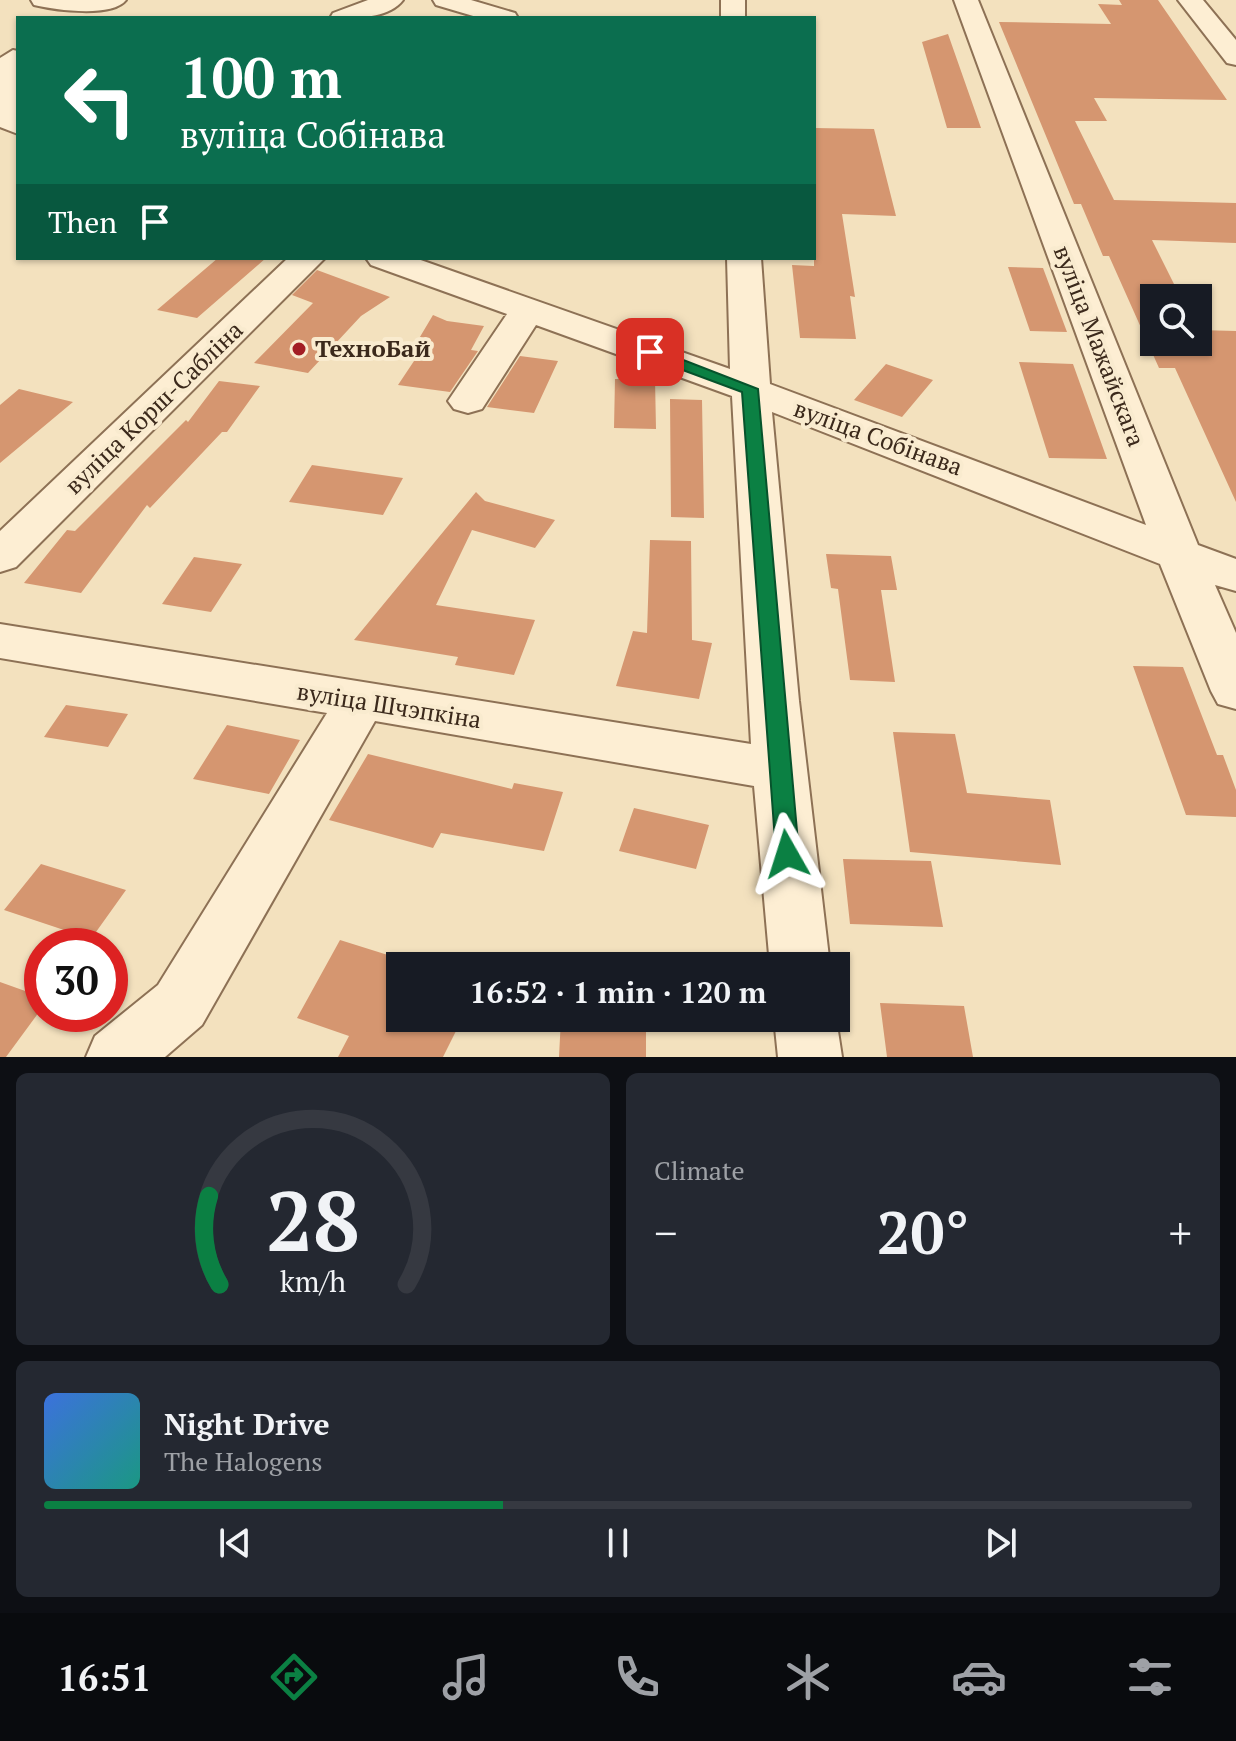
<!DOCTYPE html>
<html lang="en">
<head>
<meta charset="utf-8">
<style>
  :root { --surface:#171b24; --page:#242831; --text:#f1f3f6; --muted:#9ea1a6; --line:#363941; --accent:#0b8043 }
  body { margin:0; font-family:"PT Serif",serif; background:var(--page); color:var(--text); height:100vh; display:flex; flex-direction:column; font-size:30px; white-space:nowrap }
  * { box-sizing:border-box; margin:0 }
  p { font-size:26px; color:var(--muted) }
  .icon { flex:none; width:44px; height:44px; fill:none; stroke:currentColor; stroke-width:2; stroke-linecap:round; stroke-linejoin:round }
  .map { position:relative; height:1057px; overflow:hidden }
  .drawer { display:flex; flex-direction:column; gap:16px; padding:16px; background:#0d0f14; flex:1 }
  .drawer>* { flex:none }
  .banner { position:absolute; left:16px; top:16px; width:800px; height:244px; border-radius:0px; box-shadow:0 2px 6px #0004; background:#0b6e4f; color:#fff; overflow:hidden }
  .buttons { position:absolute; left:1140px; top:284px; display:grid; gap:16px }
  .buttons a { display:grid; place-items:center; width:72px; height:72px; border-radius:0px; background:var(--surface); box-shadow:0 2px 6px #0004; font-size:40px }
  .speed { position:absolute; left:24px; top:928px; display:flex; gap:16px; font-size:40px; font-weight:700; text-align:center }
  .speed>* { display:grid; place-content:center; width:104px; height:104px; border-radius:50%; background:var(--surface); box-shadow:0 2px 6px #0004; line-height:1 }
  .speed .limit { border:12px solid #d22; background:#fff; color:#111 }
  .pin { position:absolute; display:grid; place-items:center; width:68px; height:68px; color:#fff; margin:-34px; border-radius:16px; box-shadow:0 4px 12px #0006 }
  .me { position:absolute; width:88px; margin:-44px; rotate:354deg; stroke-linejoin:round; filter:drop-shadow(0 0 6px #0008) }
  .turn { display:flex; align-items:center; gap:28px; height:168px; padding:0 32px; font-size:36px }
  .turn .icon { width:104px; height:104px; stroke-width:2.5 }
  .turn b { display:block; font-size:56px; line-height:68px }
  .then { display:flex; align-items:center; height:76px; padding:0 32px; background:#0003; gap:16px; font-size:30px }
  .big { font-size:60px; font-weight:700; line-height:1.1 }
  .drawer .card { flex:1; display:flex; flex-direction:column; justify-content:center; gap:12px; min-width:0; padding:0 28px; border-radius:12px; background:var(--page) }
  .drawer .dial { align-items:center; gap:0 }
  .dial svg { height:208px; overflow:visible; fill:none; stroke:var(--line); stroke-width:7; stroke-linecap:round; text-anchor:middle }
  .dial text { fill:var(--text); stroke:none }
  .song { display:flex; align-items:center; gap:24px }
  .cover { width:96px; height:96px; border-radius:12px; background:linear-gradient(135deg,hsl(220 70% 55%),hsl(170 70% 35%)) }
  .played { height:8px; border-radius:4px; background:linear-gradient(90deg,var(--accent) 40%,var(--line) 40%) }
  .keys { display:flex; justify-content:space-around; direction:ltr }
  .heat { display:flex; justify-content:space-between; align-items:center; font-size:44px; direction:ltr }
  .drawer .tiles { flex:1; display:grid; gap:16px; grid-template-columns:1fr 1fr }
  .card:last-child { grid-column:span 2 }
  .trip { position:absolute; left:386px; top:952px; width:464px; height:80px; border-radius:0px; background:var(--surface); box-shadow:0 2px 6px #0004; font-weight:700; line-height:80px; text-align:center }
  .tabs { display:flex; height:128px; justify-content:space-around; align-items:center; background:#090b0e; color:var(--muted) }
  .tabs .icon { width:56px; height:56px }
  .tabs .current { color:var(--accent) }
  .tabs b { font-size:36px; color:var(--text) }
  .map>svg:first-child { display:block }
  .building { fill:#d59670 }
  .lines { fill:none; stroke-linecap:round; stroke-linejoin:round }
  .minor-casing { stroke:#8d7155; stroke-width:4 }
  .minor { fill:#fdeed3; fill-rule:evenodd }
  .route { fill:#0b8043; stroke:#07532c; stroke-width:2 }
  .poi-dot { fill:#a31e24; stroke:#f9ebcf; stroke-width:3 }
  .labels { text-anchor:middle; stroke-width:8; stroke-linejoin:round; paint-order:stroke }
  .street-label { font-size:24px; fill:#3b291b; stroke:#f9ebcf }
  .poi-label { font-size:24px; font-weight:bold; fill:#3b291b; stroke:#f9ebcf; text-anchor:start }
</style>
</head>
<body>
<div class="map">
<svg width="1236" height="1057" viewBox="0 0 1236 1057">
  <rect width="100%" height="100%" fill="#f3e1be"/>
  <path class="building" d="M1119,0H1158L1227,100L1094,98L1107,121H1075L1114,200L1236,203V243L1152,240L1181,298H1154V342H1198V330L1236,331V502L1175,368H1159L1109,256H1103L1081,204H1074L999,22L1111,24L1098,4L1122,5Z
    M948,34L981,128H947L922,42Z
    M814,128L874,129L896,216L842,214L855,297L850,296L856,339L800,338L792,265L814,266Z
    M218,258H266L197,318L157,310Z
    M1008,267L1043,268L1067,332L1030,331Z
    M317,270L390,297L361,316L308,373L254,363L313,303L292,295Z
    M433,315L447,321L484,326L471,350L478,351L450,392L398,385L416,358L408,357Z
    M520,356L558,361L534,413L487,407Z
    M1019,362L1073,364L1107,459L1049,458Z
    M886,364L933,380L902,417L854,400Z
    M615,379H655L656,429L614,428Z
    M219,381L260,386L227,432H222L150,508L147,505L81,593L24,583L67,530L75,531L186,420L188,422Z
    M19,389L73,402L0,463V405Z
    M670,399L702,400L704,518L671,517Z
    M312,465L403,478L383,515L289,502Z
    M476,492L485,501L555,520L535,548L472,530L436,605L535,620L514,675L455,665L458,657L354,640Z
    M650,540L691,541L692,640L712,643L699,699L616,686L633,631L647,633Z
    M826,554L891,556L897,590H881L895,682L850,680L838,589L831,588Z
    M194,557L242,564L211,612L162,604Z
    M1133,666L1183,667L1217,755H1223L1236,790V817L1186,815Z
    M66,705L128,714L108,747L44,737Z
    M227,725L300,740L269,794L193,779Z
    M893,732L955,734L967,793L1050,800L1061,865L910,852Z
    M368,754L512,789L514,783L563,792L544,851L441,833L433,848L329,820Z
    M634,808L709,825L696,869L619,851Z
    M843,859L931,861L943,927L850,924Z
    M41,864L126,890L91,939L4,910Z
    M340,940L407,961L400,966V975L386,1003L400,1008V1018H432L458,1027L443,1057H338L349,1036L297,1018Z
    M0,982L42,997V1008L6,1057H0Z
    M880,1003L964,1006L973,1057H887Z
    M561,1018H646V1057H559Z"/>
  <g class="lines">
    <defs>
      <path id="minor" d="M31,0H126C112,18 55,10 34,5Z
        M368,0H403C388,20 352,18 330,18L333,13Z
        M433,0H471L515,13L518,18H480L436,5Z
        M721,0H745V18H721Z
        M954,0H978L1198,545L1236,559V591L1215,585L1236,633V709L1218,704L1211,691L1160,564L772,412L799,701L830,966H770L754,786L375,721L202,1025L165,1057H86L95,1036L158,985L327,713L0,658V624L751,744L732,396L536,325L482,409L468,413L454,409L448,401L507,314L371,265L366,258H415L730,369L727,258H761L770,384L1146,525Z
        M1178,0H1203L1236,40V65L1227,63Z
        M13,50L18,51V134L0,127V58Z
        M288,258H325L16,567L0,572V531Z
        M774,1018H836L842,1057H778Z"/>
    </defs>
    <use href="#minor" class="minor-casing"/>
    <use href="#minor" class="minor"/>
  </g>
  <path class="route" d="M645,349H655L758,389L799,854L795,860H779L776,854L742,392L645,356Z"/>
  <circle class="poi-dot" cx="299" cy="349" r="8"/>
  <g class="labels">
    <g class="street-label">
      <text transform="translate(1099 346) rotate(69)" y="8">вуліца Мажайскага</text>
      <text transform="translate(154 408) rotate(-44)" y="8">вуліца Корш-Сабліна</text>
      <text transform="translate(878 438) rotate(20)" y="8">вуліца Собінава</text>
      <text transform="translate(389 706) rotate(9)" y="8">вуліца Шчэпкіна</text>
    </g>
    <g class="poi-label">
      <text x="315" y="357">ТехноБай</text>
    </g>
  </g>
</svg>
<div class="buttons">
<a><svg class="icon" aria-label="search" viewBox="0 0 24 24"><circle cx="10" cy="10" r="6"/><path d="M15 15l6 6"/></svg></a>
</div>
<div class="speed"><div class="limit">30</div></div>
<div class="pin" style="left:650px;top:352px;background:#d93025"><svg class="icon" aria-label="arrive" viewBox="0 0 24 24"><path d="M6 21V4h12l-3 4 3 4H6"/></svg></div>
<svg class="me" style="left:787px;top:854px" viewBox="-20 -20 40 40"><path d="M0-17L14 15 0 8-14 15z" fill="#0b8043" stroke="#fff" stroke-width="4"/></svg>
<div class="trip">16:52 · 1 min · 120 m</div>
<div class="banner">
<div class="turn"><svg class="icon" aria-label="left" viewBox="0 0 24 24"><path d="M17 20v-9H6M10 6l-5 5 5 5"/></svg><div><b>100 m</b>вуліца Собінава</div></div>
<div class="then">Then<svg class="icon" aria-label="arrive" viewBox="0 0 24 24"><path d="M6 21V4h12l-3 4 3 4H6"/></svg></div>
</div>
</div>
<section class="drawer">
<div class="tiles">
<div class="card dial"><svg viewBox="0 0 100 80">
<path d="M14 69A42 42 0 1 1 86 69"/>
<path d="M14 69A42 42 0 0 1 10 35" stroke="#0b8043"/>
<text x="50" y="56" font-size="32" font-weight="700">28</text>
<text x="50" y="72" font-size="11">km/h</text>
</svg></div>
<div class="card"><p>Climate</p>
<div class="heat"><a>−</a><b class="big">20°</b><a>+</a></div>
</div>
<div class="card">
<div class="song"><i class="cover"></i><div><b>Night Drive</b><p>The Halogens</p></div></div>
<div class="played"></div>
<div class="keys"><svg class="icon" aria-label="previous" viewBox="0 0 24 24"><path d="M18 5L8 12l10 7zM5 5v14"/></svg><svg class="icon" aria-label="pause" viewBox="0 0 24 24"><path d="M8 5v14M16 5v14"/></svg><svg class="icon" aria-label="next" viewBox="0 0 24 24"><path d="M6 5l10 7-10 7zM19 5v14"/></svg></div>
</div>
</div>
</section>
<nav class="tabs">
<b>16:51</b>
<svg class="icon current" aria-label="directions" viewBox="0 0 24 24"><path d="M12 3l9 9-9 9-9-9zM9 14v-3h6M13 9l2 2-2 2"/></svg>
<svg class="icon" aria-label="music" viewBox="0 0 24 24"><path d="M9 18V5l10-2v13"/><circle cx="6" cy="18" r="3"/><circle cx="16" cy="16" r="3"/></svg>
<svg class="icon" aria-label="phone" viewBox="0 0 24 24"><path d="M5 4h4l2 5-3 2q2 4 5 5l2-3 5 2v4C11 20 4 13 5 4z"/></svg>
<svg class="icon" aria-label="climate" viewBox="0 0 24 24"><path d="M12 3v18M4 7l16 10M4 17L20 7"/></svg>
<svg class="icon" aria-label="car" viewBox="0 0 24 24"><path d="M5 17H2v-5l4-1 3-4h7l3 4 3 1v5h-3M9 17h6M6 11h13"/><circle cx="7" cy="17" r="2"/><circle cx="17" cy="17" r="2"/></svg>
<svg class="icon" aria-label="filters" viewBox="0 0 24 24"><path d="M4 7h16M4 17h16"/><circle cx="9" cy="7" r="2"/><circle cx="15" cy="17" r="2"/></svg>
</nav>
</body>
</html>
